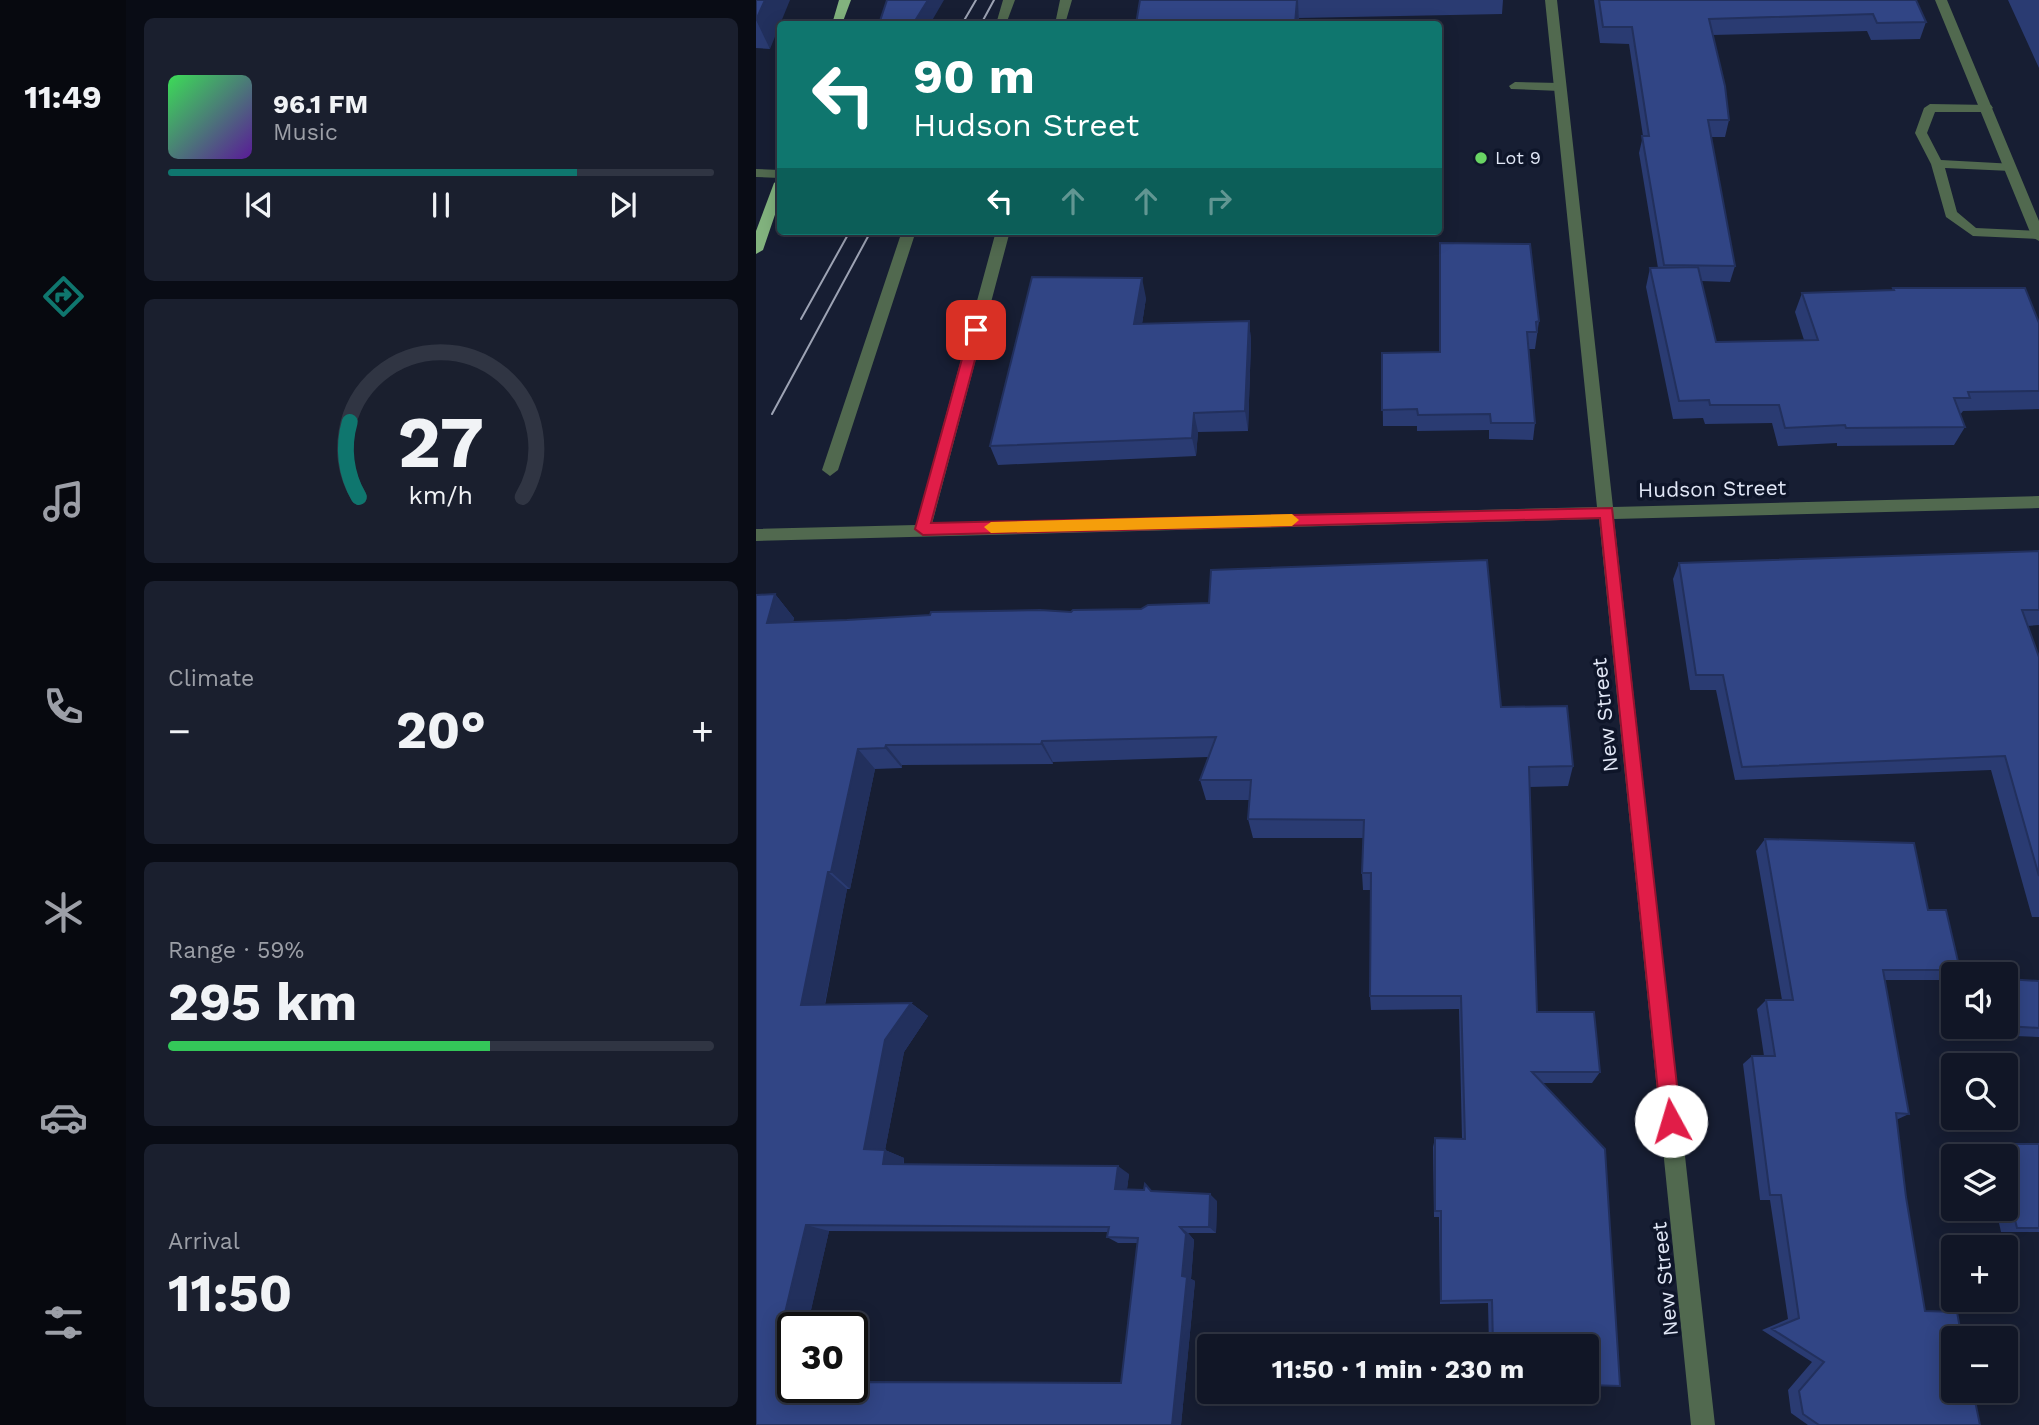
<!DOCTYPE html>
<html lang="en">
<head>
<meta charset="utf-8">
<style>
  :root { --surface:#111626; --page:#1a1f2e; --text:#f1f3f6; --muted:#9c9fa7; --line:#303543; --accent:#0f766e }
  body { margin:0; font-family:"Work Sans",sans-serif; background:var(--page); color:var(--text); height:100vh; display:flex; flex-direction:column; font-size:26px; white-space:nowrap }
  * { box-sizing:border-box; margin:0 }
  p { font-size:23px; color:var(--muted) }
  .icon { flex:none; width:38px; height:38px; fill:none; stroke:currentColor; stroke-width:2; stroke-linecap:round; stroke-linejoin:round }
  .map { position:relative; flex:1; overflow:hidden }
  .panel { display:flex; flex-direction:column; gap:18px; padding:18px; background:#090c15; width:630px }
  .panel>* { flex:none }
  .hud { position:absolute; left:21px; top:21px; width:665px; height:214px; border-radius:7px; box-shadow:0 4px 18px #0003,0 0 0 2px var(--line); background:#0f766e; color:#fff; overflow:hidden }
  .controls { position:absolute; left:1185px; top:962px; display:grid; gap:14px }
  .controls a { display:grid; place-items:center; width:77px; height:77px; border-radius:7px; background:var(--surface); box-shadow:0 4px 18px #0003,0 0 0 2px var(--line); font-size:35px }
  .speed { position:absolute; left:21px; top:1312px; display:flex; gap:14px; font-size:35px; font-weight:700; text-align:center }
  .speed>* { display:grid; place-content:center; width:91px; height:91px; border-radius:50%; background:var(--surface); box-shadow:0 4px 18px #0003,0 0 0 2px var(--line); line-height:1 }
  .speed .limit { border:4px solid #111; border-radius:10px; background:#fff; color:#111 }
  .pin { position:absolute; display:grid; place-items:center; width:60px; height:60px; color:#fff; margin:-30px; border-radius:14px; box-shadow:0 4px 10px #0006 }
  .me { position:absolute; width:77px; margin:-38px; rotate:354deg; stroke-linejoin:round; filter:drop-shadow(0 0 5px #0008) }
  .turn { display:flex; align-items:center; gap:24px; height:147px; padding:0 21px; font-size:32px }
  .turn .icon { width:91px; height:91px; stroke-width:2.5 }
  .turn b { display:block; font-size:49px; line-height:60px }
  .lanes { display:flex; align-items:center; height:66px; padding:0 21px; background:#0003; justify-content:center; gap:35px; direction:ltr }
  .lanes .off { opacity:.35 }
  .big { font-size:52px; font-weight:700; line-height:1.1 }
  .panel .tile { flex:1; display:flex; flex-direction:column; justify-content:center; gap:10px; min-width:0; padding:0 24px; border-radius:10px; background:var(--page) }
  .panel .dial { align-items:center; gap:0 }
  .dial svg { height:182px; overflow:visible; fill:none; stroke:var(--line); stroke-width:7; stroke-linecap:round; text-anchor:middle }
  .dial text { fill:var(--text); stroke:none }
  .song { display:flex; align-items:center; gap:21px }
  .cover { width:84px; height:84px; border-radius:10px; background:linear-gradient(135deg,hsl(130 70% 55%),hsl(270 70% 35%)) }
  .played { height:7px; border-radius:4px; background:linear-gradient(90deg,var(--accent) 75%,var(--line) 75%) }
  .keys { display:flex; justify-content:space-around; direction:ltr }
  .heat { display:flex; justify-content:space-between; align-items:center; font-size:38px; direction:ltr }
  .charge { height:10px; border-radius:5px; background:linear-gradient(90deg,#34c759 59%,var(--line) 0) }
  .trip { position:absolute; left:441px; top:1334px; width:402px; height:70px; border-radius:7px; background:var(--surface); box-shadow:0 4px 18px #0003,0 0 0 2px var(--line); font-weight:700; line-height:70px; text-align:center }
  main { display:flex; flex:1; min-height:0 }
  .menu { display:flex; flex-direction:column; width:126px; justify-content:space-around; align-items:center; background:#07090f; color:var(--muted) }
  .menu .icon { width:49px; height:49px }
  .menu .active { color:var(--accent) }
  .menu b { font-size:32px; color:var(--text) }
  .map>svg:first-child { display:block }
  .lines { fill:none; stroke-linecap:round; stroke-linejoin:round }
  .service { fill:#51694f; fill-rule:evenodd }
  .minor { fill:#51694f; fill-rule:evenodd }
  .primary { fill:#82b37e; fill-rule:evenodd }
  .tram { stroke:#9da3b4; stroke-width:2 }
  .wall { fill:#2a3b72; fill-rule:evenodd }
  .shaded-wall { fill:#22305d }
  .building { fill:#314585; stroke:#22305d; stroke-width:2; fill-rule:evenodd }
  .route { fill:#e11d48; stroke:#92132f; stroke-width:2 }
  .slow { fill:#f59e0b }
  .poi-dot { fill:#69d464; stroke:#0e1529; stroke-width:2.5 }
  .labels { text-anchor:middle; stroke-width:7; stroke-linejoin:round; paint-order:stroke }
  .far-poi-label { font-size:18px; fill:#e1e7f6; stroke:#0e1529; text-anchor:start }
  .street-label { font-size:21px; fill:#e1e7f6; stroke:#0e1529 }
</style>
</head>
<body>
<main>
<nav class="menu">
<b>11:49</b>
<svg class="icon active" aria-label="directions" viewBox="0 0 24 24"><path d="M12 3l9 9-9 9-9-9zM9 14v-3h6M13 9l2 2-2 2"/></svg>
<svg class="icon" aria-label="music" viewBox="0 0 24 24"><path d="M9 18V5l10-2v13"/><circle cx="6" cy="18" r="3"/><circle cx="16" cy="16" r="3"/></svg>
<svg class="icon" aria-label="phone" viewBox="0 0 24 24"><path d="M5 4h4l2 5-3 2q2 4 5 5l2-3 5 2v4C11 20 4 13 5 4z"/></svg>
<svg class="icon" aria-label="climate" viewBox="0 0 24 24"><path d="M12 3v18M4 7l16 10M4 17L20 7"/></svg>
<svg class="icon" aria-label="car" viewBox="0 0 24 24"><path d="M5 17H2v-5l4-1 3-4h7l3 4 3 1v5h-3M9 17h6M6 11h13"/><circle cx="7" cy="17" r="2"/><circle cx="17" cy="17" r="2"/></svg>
<svg class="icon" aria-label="filters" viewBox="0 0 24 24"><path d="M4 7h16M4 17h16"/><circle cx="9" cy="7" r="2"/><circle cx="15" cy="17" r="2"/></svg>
</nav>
<section class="panel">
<div class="tile">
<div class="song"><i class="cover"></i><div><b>96.1 FM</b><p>Music</p></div></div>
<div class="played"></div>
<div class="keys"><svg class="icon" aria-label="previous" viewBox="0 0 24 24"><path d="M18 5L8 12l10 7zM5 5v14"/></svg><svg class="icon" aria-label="pause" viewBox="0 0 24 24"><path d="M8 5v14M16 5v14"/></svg><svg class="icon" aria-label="next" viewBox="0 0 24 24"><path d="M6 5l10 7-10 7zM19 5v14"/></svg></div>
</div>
<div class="tile dial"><svg viewBox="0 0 100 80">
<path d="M14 69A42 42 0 1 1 86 69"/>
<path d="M14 69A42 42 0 0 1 10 36" stroke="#0f766e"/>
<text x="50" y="56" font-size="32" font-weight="700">27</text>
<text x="50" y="72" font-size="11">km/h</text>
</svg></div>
<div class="tile"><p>Climate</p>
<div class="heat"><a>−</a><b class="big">20°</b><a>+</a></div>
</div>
<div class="tile"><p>Range · 59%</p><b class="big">295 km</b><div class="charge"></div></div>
<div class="tile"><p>Arrival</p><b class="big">11:50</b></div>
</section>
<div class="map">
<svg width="1283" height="1425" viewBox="0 0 1283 1425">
  <rect width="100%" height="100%" fill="#171e33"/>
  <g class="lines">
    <path class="service" d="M247,0H259L250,24H240Z
      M759,82L804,83L810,87L804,91L755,89L753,86Z
      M1174,104L1235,105L1237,108L1231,112H1179L1171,133L1185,160L1259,164V170L1255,171L1189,168L1201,212L1220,228L1282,231L1283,239L1217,236L1190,217L1175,164L1159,133L1168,108Z
      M146,231H160L82,470L74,476L66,470Z"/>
    <path class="minor" d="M304,0H316L309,24H299Z
      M789,0H801L857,507L1283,496V508L858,519L959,1425H935L843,519L0,541V529L160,525L240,231H254L176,524L841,507Z
      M1179,0H1191L1283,221V241L1276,237Z
      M0,169L24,170V178L0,177Z"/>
    <path class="primary" d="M83,0H95L86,24H76Z
      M24,179V200L7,250L0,254V231L18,183Z"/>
    <path class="tram" d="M206,24L220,0
      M225,24L238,0
      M45,319L94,231
      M16,414L115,231"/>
  </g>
  <path class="wall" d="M0,0L14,49L0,48Z
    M384,0H747L746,14L543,18V24H380Z
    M838,0H1160L1170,22L1164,39L1115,40L1111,31L957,35L973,120L969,137H955L979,266L974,282L945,281L960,342L1048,340L1039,312L1046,293L1136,290L1137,288L1283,323V409L1207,411L1204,415L1209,427L1198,445L1081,446V443L1022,446L1016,423L949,424L947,418L917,419L890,287L894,268H902L883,153L887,136L873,44L844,43Z
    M1252,0H1283V68Z
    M684,243L783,321L779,349H773L779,423L777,440L733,439V430L661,431V426H627L626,353L684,352Z
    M390,298L386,324L493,321L495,341L492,431L442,432L440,456L242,465L234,446Z
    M1283,551V625L1271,626L1283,657V917H1276L1235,770L979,780L960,690H934L917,579L923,563Z
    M19,594L38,618L37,622L745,707L817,766L812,786L774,787L781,1012L844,1072L836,1083H787L831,1346H733L732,1303L684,1304L683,1217H678L677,1147L679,1138H706L703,1009L615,1010L614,996L615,890H607L606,873L607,838H497L492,819L493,800H450L444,780L452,757L297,762V764L146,765V768L119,769L94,889H91L69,1005L155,1003L172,1016L148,1052L129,1150L148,1158V1164L373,1174L371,1189L398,1191L461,1201L460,1233H432L438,1240L435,1279L439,1281L425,1425H0ZM73,1231L352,1232L351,1237L362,1243H382L365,1383L37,1388Z
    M1009,839L1172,910L1204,970L1190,980H1129L1153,1114L1140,1120L1150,1197L1169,1311L1224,1425H1052L1035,1413L1032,1390L1056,1362L1006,1330L1032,1319L1014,1200H1004L987,1064L996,1056H1008L1001,1009L1010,1000H1026L1000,851Z
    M1250,979L1283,981V1037L1207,1034L1206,1027H1250Z
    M1240,1144H1283V1232H1245L1240,1209H1250V1157H1228L1226,1150Z"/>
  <path class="shaded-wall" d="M9,0H34L14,49L0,20Z
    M172,0H188L174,24H157Z
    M541,0H542L543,24H539Z
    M386,278L390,298L383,343L378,324Z
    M493,321L495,341L492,431L489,411Z
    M438,413L442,432L440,456L436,438Z
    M19,594L38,618L30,645L11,623Z
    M286,741L297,762V764L285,744Z
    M130,745L146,765V768L129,748Z
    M102,749L119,769L94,889L75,872Z
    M72,872L91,889L66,1018L45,1005Z
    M155,1003L172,1016L148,1052L129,1150L148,1158L147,1172L127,1164L108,1149L129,1040Z
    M362,1166L373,1174L370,1196L359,1189Z
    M454,1194L461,1201L460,1233L453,1227Z
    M50,1225L73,1231L51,1328H37V1339L23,1338Z
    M424,1227L432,1233L438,1240L435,1279L439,1281L425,1425H416L426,1276Z
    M37,1343V1382H29Z"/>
  <path class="building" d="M0,0H9L0,20Z
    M131,0H172L157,24H123Z
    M384,0H541L539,24H380Z
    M843,0H1160L1170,22L1121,23L1117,14L953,19L969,86L973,120H952L979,266L908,265L886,136H893L876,27H847Z
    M684,243L774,244L783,321L780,322L781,332H771L779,423H735L734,414L662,415L661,409L626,410V353L684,352Z
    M942,267L960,342L1062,340L1046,293L1138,290L1137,288H1269L1283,323V391L1212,392L1214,398H1198L1209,427L1090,428L1089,425L1029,428L1023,405H954L953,400L923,401L894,268Z
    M276,277L386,278L378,324L493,321L489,411L438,413L436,438L234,446Z
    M1283,551V610H1266L1283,657V876L1249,756L986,767L967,675H940L923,563Z
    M731,560L745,707L811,706L817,766L773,767L781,1012H838L844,1072H776L849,1149L864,1386L831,1385V1346H737L736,1300L685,1301V1211H679V1138L709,1139L705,996H614L615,873H606L608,820L492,819L495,780H444L460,737L286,741L285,744L130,745L129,748L102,749L75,872H72L45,1005L155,1003L129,1040L108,1149L129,1150L127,1164L362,1166L359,1189L388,1190L389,1184L395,1191L454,1194L453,1227H424L430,1234L426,1276L431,1277L416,1425H0V595L19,594L11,623L91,620L174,615L175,612L284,610L315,612L317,610L385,609L392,605L453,603L455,570ZM50,1225L353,1227L351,1237L382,1238L365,1383L96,1382V1388H37V1382H29L37,1338H23Z
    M1009,839L1158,843L1172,910H1190L1204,970H1127L1153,1114L1140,1113L1150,1197L1169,1311L1201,1312L1206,1339H1197V1391H1217L1224,1425H1063L1047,1414L1043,1391L1068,1362L1016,1329L1043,1318L1025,1195H1014L996,1056H1019L1010,1000H1037Z
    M1250,979L1283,981V1028L1250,1026Z
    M1240,1144H1283V1228H1261L1250,1182V1157H1243Z"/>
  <path class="route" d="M220,326L227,330L175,523L856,508L925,1121L922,1127L915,1130L908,1127L905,1121L844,518L167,535L159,529L214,330Z"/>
  <path class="slow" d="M536,514L543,520L536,526L235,533L228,527L235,522Z"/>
  <circle class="poi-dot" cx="725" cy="158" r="7"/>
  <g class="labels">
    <g class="far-poi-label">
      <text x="739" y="164">Lot 9</text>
    </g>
    <g class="street-label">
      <text transform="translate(956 489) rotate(-1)" y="7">Hudson Street</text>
      <text transform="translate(849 715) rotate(-96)" y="7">New Street</text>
      <text transform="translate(909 1279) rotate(-96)" y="7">New Street</text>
    </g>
  </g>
</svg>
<div class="controls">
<a><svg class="icon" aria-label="sound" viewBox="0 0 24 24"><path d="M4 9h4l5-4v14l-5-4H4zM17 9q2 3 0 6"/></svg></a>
<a><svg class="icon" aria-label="search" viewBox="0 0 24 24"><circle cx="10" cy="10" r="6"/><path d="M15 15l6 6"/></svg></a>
<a><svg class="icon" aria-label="layers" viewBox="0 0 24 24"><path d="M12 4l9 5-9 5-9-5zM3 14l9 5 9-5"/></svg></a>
<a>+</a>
<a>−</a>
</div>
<div class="speed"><div class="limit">30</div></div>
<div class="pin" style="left:220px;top:330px;background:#d93025"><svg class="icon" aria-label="arrive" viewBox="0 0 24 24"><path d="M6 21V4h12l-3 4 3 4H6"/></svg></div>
<svg class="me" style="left:915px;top:1121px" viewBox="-20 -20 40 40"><circle r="19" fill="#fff"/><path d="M0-13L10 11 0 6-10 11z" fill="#e11d48"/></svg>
<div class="trip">11:50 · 1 min · 230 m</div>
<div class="hud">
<div class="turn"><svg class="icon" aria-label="left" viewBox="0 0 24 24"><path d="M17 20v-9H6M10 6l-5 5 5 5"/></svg><div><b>90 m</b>Hudson Street</div></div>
<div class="lanes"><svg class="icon" aria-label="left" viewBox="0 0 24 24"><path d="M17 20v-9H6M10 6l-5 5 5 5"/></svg><svg class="icon off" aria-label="ahead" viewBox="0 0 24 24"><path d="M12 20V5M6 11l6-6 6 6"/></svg><svg class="icon off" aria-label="ahead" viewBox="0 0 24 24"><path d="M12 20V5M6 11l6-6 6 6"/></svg><svg class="icon off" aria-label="right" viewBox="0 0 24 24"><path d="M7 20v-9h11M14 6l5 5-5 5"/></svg></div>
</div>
</div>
</main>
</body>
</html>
